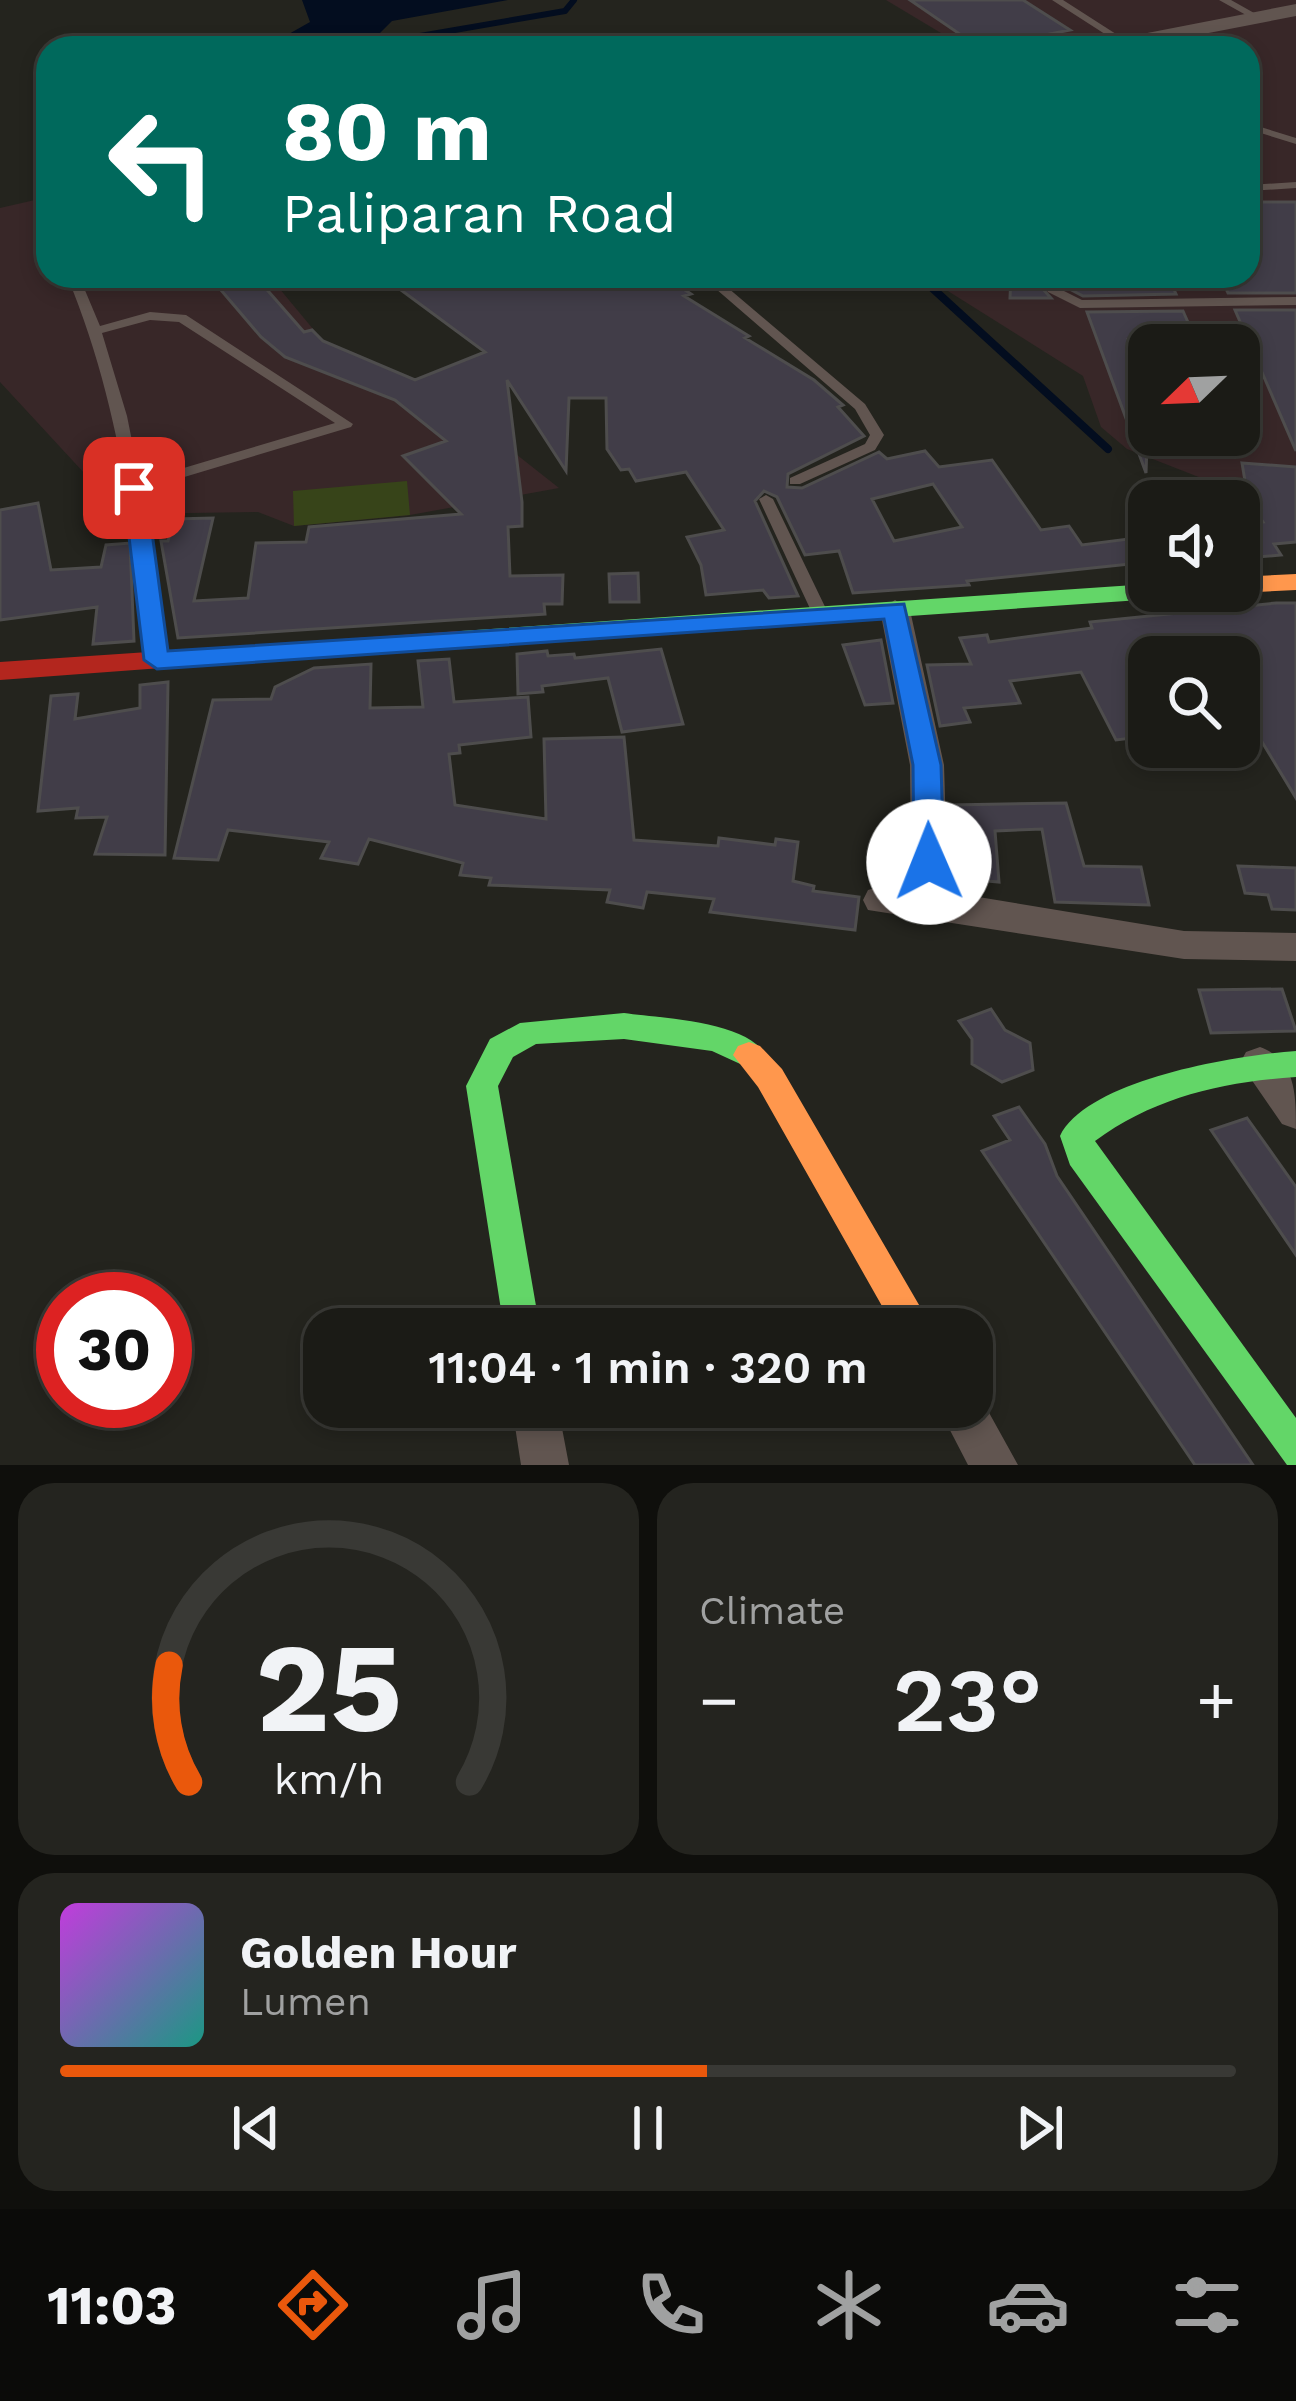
<!DOCTYPE html>
<html lang="en">
<head>
<meta charset="utf-8">
<style>
  :root { --surface:#1b1b16; --page:#24241f; --text:#f1f3f6; --muted:#a0a1a1; --line:#393935; --accent:#ea580c }
  body { margin:0; font-family:"Work Sans",sans-serif; background:var(--page); color:var(--text); height:100vh; display:flex; flex-direction:column; font-size:45px; white-space:nowrap }
  * { box-sizing:border-box; margin:0 }
  p { font-size:39px; color:var(--muted) }
  .icon { flex:none; width:66px; height:66px; fill:none; stroke:currentColor; stroke-width:2; stroke-linecap:round; stroke-linejoin:round }
  .map { position:relative; height:1465px; overflow:hidden }
  .side { display:flex; flex-direction:column; gap:18px; padding:18px; background:#0f0f0c; flex:1 }
  .side>* { flex:none }
  .guide { position:absolute; left:36px; top:36px; width:1224px; height:252px; border-radius:36px; box-shadow:0 6px 18px #0003,0 0 0 3px var(--line); background:#00695c; color:#fff; overflow:hidden }
  .needle { width:78px; rotate:247deg }
  .controls { position:absolute; left:1128px; top:324px; display:grid; gap:24px }
  .controls a { display:grid; place-items:center; width:132px; height:132px; border-radius:24px; background:var(--surface); box-shadow:0 6px 18px #0003,0 0 0 3px var(--line); font-size:60px }
  .speed { position:absolute; left:36px; top:1272px; display:flex; gap:24px; font-size:60px; font-weight:700; text-align:center }
  .speed>* { display:grid; place-content:center; width:156px; height:156px; border-radius:50%; background:var(--surface); box-shadow:0 6px 18px #0003,0 0 0 3px var(--line); line-height:1 }
  .speed .limit { border:18px solid #d22; background:#fff; color:#111 }
  .pin { position:absolute; display:grid; place-items:center; width:102px; height:102px; color:#fff; margin:-51px; border-radius:24px; box-shadow:0 6px 18px #0006 }
  .me { position:absolute; width:132px; margin:-66px; rotate:359deg; stroke-linejoin:round; filter:drop-shadow(0 0 9px #0008) }
  .turn { display:flex; align-items:center; gap:42px; height:252px; padding:0 48px; font-size:54px }
  .turn .icon { width:156px; height:156px; stroke-width:2.5 }
  .turn b { display:block; font-size:84px; line-height:102px }
  .big { font-size:90px; font-weight:600; line-height:1.1 }
  .side .card { flex:1; display:flex; flex-direction:column; justify-content:center; gap:18px; min-width:0; padding:0 42px; border-radius:36px; background:var(--page) }
  .side .dial { align-items:center; gap:0 }
  .dial svg { height:312px; overflow:visible; fill:none; stroke:var(--line); stroke-width:7; stroke-linecap:round; text-anchor:middle }
  .dial text { fill:var(--text); stroke:none }
  .song { display:flex; align-items:center; gap:36px }
  .cover { width:144px; height:144px; border-radius:18px; background:linear-gradient(135deg,hsl(290 70% 55%),hsl(170 70% 35%)) }
  .played { height:12px; border-radius:6px; background:linear-gradient(90deg,var(--accent) 55%,var(--line) 55%) }
  .keys { display:flex; justify-content:space-around; direction:ltr }
  .heat { display:flex; justify-content:space-between; align-items:center; font-size:66px; direction:ltr }
  .side .tiles { flex:1; display:grid; gap:18px; grid-template-columns:1fr 1fr }
  .card:last-child { grid-column:span 2 }
  .trip { position:absolute; left:303px; top:1308px; width:690px; height:120px; border-radius:36px; background:var(--surface); box-shadow:0 6px 18px #0003,0 0 0 3px var(--line); font-weight:600; line-height:120px; text-align:center }
  .dock { display:flex; height:192px; justify-content:space-around; align-items:center; background:#0b0b09; color:var(--muted) }
  .dock .icon { width:84px; height:84px }
  .dock .current { color:var(--accent) }
  .dock b { font-size:54px; color:var(--text) }
  .map>svg:first-child { display:block }
  .industrial { fill:#382728; fill-rule:evenodd }
  .green { fill:#374419 }
  .water { fill:#030d1f }
  .lines { fill:none; stroke-linecap:round; stroke-linejoin:round }
  .stream-far1 { stroke:#030d1f; stroke-width:6 }
  .stream { stroke:#030d1f; stroke-width:8 }
  .building { fill:#413d48; stroke:#4e4d4d; stroke-width:3; fill-rule:evenodd }
  .lane { fill:#615550; fill-rule:evenodd }
  .street { fill:#615550; fill-rule:evenodd }
  .fast { fill:#63d668; fill-rule:evenodd }
  .slow { fill:#ff974d; fill-rule:evenodd }
  .jam { fill:#b3261e; fill-rule:evenodd }
  .route { fill:#1a73e8; stroke:#114b97; stroke-width:3 }
</style>
</head>
<body>
<div class="map">
<svg width="1296" height="1465" viewBox="0 0 1296 1465">
  <rect width="100%" height="100%" fill="#24241e"/>
  <path class="industrial" d="M886,0H1296V496L1232,490L1127,449L1101,427L1083,376L924,276H1248V48H966ZM1149,345H1239V435H1149Z
    M48,197V276H269L323,341L427,384L559,488L410,515L294,526L258,512L122,514L0,382V208Z"/>
  <path class="green" d="M407,481L410,515L294,526L293,491Z"/>
  <path class="water" d="M302,0H508L392,21L372,41L377,48H264L310,22Z"/>
  <g class="lines">
    <path class="stream-far1" d="M411,48L420,36L565,11L574,0"/>
    <path class="stream" d="M912,276L930,286L1108,449"/>
  </g>
  <path class="building" d="M910,0H1023L1070,30L980,48Z
    M1248,202H1296V293H1228L1220,276H1248Z
    M209,276H255L304,332L312,330L323,341L415,380L485,352L382,276H664L691,294L684,296L749,336L745,338L814,380L843,405L838,407L864,436L788,474L787,487L802,488L879,452L887,459L925,451L939,467L992,460L1041,530L1069,526L1082,545L1136,538L1149,562L967,581L969,585L853,593L839,551L805,555L777,497L764,491L755,501L798,596L769,598L763,590L706,595L701,565L687,537L724,530L686,472L636,481L629,469L621,470L607,449L606,398H569L566,471L507,380L522,502V526L508,527L510,576L563,575L562,604H544L545,614L178,638L161,541H168L174,519L213,518L194,601L248,598L256,543L306,542L309,527L461,514L403,456L446,441L395,400L285,357L261,337ZM933,484L962,527L894,541L872,499Z
    M1011,276H1168L1176,294L1083,296L1054,281L1042,288L1051,298H1010Z
    M1235,310H1296V451Z
    M1183,311L1198,345H1147L1139,333L1128,339L1149,393L1146,473L1087,312Z
    M1242,463L1296,467V542L1274,544L1281,555L1245,558L1239,549V524L1263,522L1248,499Z
    M38,503L51,570L101,567L106,545L130,543L134,641L93,644L97,607L0,620V510Z
    M638,573L639,602H610L609,574Z
    M1276,603H1296V798L1239,704V657H1133L1149,684V736L1116,740L1081,672L1010,681L1020,703L964,708L970,722L940,726L927,665L971,664L960,638L987,635L989,642L1092,628L1090,622Z
    M881,640L893,703L865,705L843,645Z
    M661,649L683,724L622,732L608,678L542,686L543,692L518,694L517,654L547,651L548,656L574,654L575,658Z
    M449,659L454,702L528,697L531,737L459,745L460,753L449,754L455,805L546,819L544,739L624,737L634,840L718,846L719,838L775,845L776,839L798,842L793,881L814,886L813,891L859,897L855,930L710,912L714,899L647,892L643,908L607,902L610,890L489,885L491,878L460,875L463,863L369,839L358,864L321,858L329,842L228,830L218,860L174,858L213,700L271,699L275,687L314,668L371,664L370,708L423,707L418,661Z
    M168,682L165,855L95,854L107,817L76,818L78,808L38,811L51,696L78,694L75,719L140,708V685Z
    M1066,803L1084,866L1141,867L1149,905L1055,902L1042,829L995,831L999,882L942,877L952,862L950,805Z
    M1238,866L1296,868V910L1272,909L1268,895L1245,893Z
    M1282,989L1296,1031L1211,1033L1199,990Z
    M991,1009L1005,1030L1030,1043L1033,1070L1002,1082L972,1064V1039L959,1021Z
    M1019,1107L1045,1144L1057,1176L1253,1465H1195L982,1151L1010,1140L994,1116Z
    M1247,1118L1296,1187V1255L1211,1130Z"/>
  <g class="lines">
    <path class="lane" d="M1052,0H1063L1130,43L1122,45Z
      M1219,0H1231L1263,18L1255,20Z
      M1248,123L1296,138V144L1248,129Z
      M1296,182V188L1248,191V185Z
      M48,213V225L44,224L39,216Z
      M67,276H79L100,326L150,312L186,315L353,424L351,427L141,490L165,660L157,665L149,660C134,527 119,401 67,276ZM150,320L179,322L335,423L140,481L127,416L102,333Z
      M701,276H714L865,404L884,435L875,450L800,484H790V478L865,444L870,435L855,409Z
      M1052,285L1082,300L1296,297V305L1080,308L1048,292L1046,289Z
      M766,495L773,499L829,615L826,618L821,620L813,615L759,499Z"/>
    <path class="street" d="M1296,4V16L1131,48H1091L1101,42Z
      M895,600L910,610L944,765L947,862L942,871L929,875L916,871L911,862L910,765L880,610Z
      M881,886L936,890L1184,931L1296,933V961L1184,959L868,910L863,900L868,890Z
      M1260,1047C1296,1060 1296,1095 1296,1129L1282,1124L1240,1063L1246,1052Z
      M972,1389L977,1391L1018,1465H968L938,1407H972Z
      M512,1407H558L569,1465H521Z"/>
    <path class="fast" d="M1149,584V591H1167L1155,599L461,647L448,639L461,631Z
      M624,1013C659,1018 748,1021 765,1055L760,1064L749,1068L712,1051L624,1039L536,1044L513,1057L498,1086L540,1329H504L466,1086L490,1039L520,1023Z
      M1296,1051V1077C1222,1082 1155,1097 1095,1141L1296,1418V1465H1287L1070,1165L1060,1136C1088,1079 1238,1055 1296,1051Z"/>
    <path class="slow" d="M1296,574V590L1239,593L1233,591H1239V577Z
      M749,1042L760,1046L782,1069L933,1329H895L758,1087L733,1055L738,1046Z"/>
    <path class="jam" d="M461,631L474,639L470,645L0,680V662Z"/>
  </g>
  <path class="route" d="M134,481L146,488L168,651L904,604L941,765L944,862L939,869H918L914,862L913,765L884,619L157,669L144,660L123,488Z"/>
</svg>
<div class="controls">
<a><svg class="needle" viewBox="-14 -14 28 28"><path d="M0-13l5 13h-10z" fill="#e53935"/><path d="M0 13l5-13h-10z" fill="#a0a1a1"/></svg></a>
<a><svg class="icon" aria-label="sound" viewBox="0 0 24 24"><path d="M4 9h4l5-4v14l-5-4H4zM17 9q2 3 0 6"/></svg></a>
<a><svg class="icon" aria-label="search" viewBox="0 0 24 24"><circle cx="10" cy="10" r="6"/><path d="M15 15l6 6"/></svg></a>
</div>
<div class="speed"><div class="limit">30</div></div>
<div class="pin" style="left:134px;top:488px;background:#d93025"><svg class="icon" aria-label="arrive" viewBox="0 0 24 24"><path d="M6 21V4h12l-3 4 3 4H6"/></svg></div>
<svg class="me" style="left:929px;top:862px" viewBox="-20 -20 40 40"><circle r="19" fill="#fff"/><path d="M0-13L10 11 0 6-10 11z" fill="#1a73e8"/></svg>
<div class="trip">11:04 · 1 min · 320 m</div>
<div class="guide">
<div class="turn"><svg class="icon" aria-label="left" viewBox="0 0 24 24"><path d="M17 20v-9H6M10 6l-5 5 5 5"/></svg><div><b>80 m</b>Paliparan Road</div></div>
</div>
</div>
<section class="side">
<div class="tiles">
<div class="card dial"><svg viewBox="0 0 100 80">
<path d="M14 69A42 42 0 1 1 86 69"/>
<path d="M14 69A42 42 0 0 1 9 39" stroke="#ea580c"/>
<text x="50" y="56" font-size="32" font-weight="700">25</text>
<text x="50" y="72" font-size="11">km/h</text>
</svg></div>
<div class="card"><p>Climate</p>
<div class="heat"><a>−</a><b class="big">23°</b><a>+</a></div>
</div>
<div class="card">
<div class="song"><i class="cover"></i><div><b>Golden Hour</b><p>Lumen</p></div></div>
<div class="played"></div>
<div class="keys"><svg class="icon" aria-label="previous" viewBox="0 0 24 24"><path d="M18 5L8 12l10 7zM5 5v14"/></svg><svg class="icon" aria-label="pause" viewBox="0 0 24 24"><path d="M8 5v14M16 5v14"/></svg><svg class="icon" aria-label="next" viewBox="0 0 24 24"><path d="M6 5l10 7-10 7zM19 5v14"/></svg></div>
</div>
</div>
</section>
<nav class="dock">
<b>11:03</b>
<svg class="icon current" aria-label="directions" viewBox="0 0 24 24"><path d="M12 3l9 9-9 9-9-9zM9 14v-3h6M13 9l2 2-2 2"/></svg>
<svg class="icon" aria-label="music" viewBox="0 0 24 24"><path d="M9 18V5l10-2v13"/><circle cx="6" cy="18" r="3"/><circle cx="16" cy="16" r="3"/></svg>
<svg class="icon" aria-label="phone" viewBox="0 0 24 24"><path d="M5 4h4l2 5-3 2q2 4 5 5l2-3 5 2v4C11 20 4 13 5 4z"/></svg>
<svg class="icon" aria-label="climate" viewBox="0 0 24 24"><path d="M12 3v18M4 7l16 10M4 17L20 7"/></svg>
<svg class="icon" aria-label="car" viewBox="0 0 24 24"><path d="M5 17H2v-5l4-1 3-4h7l3 4 3 1v5h-3M9 17h6M6 11h13"/><circle cx="7" cy="17" r="2"/><circle cx="17" cy="17" r="2"/></svg>
<svg class="icon" aria-label="filters" viewBox="0 0 24 24"><path d="M4 7h16M4 17h16"/><circle cx="9" cy="7" r="2"/><circle cx="15" cy="17" r="2"/></svg>
</nav>
</body>
</html>
